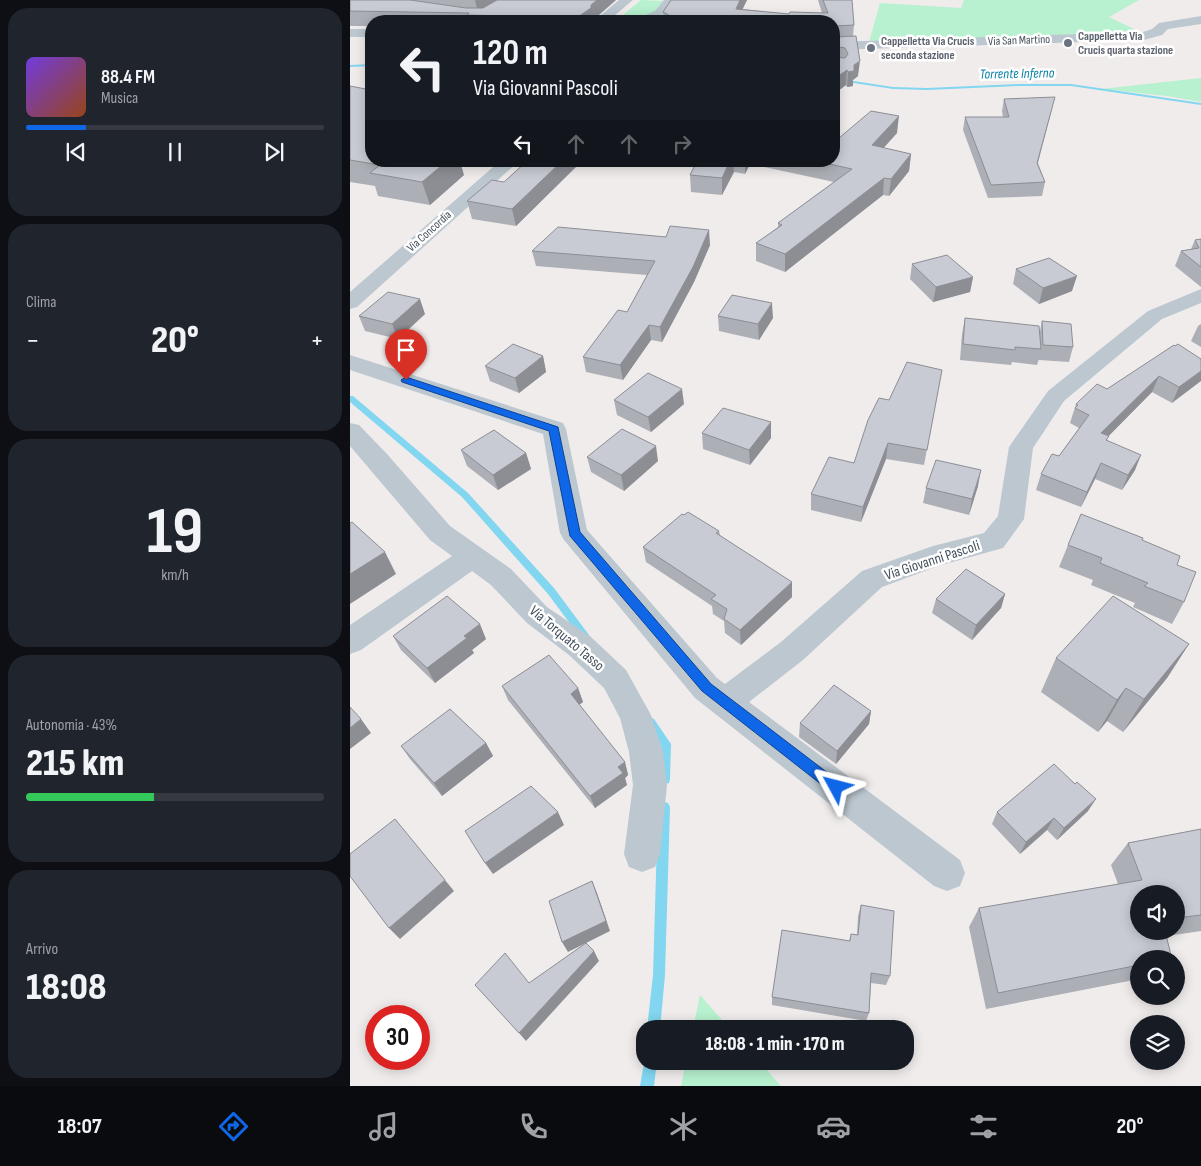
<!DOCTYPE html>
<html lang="it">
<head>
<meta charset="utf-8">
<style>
  :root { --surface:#171b24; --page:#20242c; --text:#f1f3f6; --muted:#9ea1a6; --line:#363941; --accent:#0f67e7 }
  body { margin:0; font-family:"Sofia Sans Condensed",sans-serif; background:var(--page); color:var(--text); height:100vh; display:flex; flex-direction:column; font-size:19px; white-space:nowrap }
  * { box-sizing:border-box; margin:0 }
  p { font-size:16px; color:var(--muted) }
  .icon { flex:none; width:28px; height:28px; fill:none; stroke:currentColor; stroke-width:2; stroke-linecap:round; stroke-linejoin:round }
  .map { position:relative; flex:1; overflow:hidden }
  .side { display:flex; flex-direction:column; gap:8px; padding:8px; background:#0d0f14; width:350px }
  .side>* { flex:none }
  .top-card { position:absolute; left:15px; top:15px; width:475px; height:152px; border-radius:20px; box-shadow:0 2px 12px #0003; background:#171b24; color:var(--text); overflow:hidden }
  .buttons { position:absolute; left:780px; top:885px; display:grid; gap:10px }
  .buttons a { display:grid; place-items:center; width:55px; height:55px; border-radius:50%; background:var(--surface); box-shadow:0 2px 12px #0003; font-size:25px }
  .speed { position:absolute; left:15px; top:1005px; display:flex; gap:10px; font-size:25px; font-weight:700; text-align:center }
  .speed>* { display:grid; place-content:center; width:65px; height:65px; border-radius:50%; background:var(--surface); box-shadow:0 2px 12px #0003; line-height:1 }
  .speed .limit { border:8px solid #d22; background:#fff; color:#111 }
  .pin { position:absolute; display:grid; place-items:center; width:42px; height:42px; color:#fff; margin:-51px -21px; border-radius:50% 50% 50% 0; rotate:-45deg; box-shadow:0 0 5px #0007 }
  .pin .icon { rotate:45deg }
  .me { position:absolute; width:55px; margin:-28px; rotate:308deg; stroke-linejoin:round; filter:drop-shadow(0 0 4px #0008) }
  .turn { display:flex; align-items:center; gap:18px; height:105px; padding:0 25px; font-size:22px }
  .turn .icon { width:65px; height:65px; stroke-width:2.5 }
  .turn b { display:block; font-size:35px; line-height:42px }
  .lanes { display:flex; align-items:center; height:48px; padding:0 25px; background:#0003; justify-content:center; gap:25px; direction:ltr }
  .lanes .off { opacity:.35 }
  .big { font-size:38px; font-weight:800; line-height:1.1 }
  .side .card { flex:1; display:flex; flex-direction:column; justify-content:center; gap:8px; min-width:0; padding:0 18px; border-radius:20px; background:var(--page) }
  .side .dial { align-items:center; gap:0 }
  .dial b { font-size:65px; line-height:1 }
  .song { display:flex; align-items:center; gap:15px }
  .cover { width:60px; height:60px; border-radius:8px; background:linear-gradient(135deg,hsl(260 70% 55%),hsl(20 70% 35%)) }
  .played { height:5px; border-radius:2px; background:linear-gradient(90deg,var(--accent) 20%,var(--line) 20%) }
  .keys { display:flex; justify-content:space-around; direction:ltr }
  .heat { display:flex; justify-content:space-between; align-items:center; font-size:28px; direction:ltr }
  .charge { height:8px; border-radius:4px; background:linear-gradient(90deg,#34c759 43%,var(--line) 0) }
  .trip { position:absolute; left:286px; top:1020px; width:278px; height:50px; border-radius:20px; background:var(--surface); box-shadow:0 2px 12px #0003; font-weight:800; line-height:50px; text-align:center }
  .menu { display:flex; height:80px; justify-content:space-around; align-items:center; background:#090b0e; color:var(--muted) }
  .menu .icon { width:35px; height:35px }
  .menu .selected { color:var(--accent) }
  .menu b { font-size:22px; color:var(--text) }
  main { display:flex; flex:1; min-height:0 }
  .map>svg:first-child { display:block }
  .green { fill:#b7f1cf }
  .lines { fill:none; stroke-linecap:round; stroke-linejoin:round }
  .stream { fill:#82d6f0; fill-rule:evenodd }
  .minor { fill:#bcc7d0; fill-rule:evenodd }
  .wall { fill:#acafb5; fill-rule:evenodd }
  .shaded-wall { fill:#8c8e94 }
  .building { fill:#c8cbd3; stroke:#8c8e94 }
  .route { fill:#0f67e7; stroke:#0a4396 }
  .worship-dot { fill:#6b7280; stroke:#fff; stroke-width:2 }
  .labels { text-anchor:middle; stroke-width:5; stroke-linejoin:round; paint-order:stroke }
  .far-worship-label { font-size:12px; font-weight:bold; fill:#5b616d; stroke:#fff; text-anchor:start }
  .far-street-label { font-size:12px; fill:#444f5b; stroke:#fff }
  .far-water-label { font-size:14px; font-style:italic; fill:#067fa5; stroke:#fff }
  .street-label { font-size:15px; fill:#444f5b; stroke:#fff }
</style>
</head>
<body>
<main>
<section class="side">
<div class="card">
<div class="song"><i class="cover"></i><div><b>88.4 FM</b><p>Musica</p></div></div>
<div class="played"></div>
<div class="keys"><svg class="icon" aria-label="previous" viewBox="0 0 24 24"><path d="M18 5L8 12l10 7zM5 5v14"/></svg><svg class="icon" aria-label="pause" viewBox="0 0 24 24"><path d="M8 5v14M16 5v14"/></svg><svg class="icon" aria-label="next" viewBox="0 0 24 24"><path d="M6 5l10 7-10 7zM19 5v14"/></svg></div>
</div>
<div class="card"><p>Clima</p>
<div class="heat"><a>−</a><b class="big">20°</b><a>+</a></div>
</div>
<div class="card dial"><b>19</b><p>km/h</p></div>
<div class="card"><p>Autonomia · 43%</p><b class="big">215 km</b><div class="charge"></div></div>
<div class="card"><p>Arrivo</p><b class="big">18:08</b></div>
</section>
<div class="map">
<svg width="851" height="1086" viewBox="0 0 851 1086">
  <rect width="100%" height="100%" fill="#f0ecec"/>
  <path class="green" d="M291,0L313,1L311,13L291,21H276L273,15Z
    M614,0H789L759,17L790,32L519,42L530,3L611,8Z
    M851,78V102L817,96L751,89Z
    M350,995L380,1029H343Z
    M336,1061H409L431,1086H331Z"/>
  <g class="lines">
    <path class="stream" d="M21,64V66L0,67V65Z
      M484,78L543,87L577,88L669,84H721L851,103V105L721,86H669L577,90L543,89L484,80Z
      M0,396H3L118,493L204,588L239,635L241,638L239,641L236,642L233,641L198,594L112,497L0,402Z
      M300,717L304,719L321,744L320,779L319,783L315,784L311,783L310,779L311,745L295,722L296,719Z
      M314,802L318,803L320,807L315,975L310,1029H297L303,975L308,807L310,803Z
      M295,1057V1061H307L304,1086H290Z"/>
    <path class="minor" d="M269,0H283L258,21H244Z
      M314,0H326C312,20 311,21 287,21L288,18L305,11Z
      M851,16V24L818,29L812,35L794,40L484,50V42L793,32L802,29L809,23Z
      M0,29H21V37H0Z
      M150,161H169L7,307L0,309V292Z
      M851,289V303L812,319L714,401L683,448L674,519L653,548L588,566L532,587L453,660L399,702L610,860L615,873L610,886L597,891L584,886L345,698L214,540L210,533L193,434L0,370V355L213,423L216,429L237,530L367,678L375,684L431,642L512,571L583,546L634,533L648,516L659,447L698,391L798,311Z
      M0,423L9,425L37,454L100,526L161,569L197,607L241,637L276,670L301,715L313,752L317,785L310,854L305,867L292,872L279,867L274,854L283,785L279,752L270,718L254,688L219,655L177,623L141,585L122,571L11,650L0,654V625L102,556L80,540L0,446Z"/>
  </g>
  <path class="wall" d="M0,0H266L243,20V21H21V26H0Z
    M321,0H397L392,9L439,14L472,13L468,0H502L504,25L503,36L508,76L503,80V86L497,87L496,85L484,94V21H314L313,12Z
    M0,86L21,161L114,175L80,205L28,196L25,186L0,182Z
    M654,99L702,109L688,163L695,182L692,196L638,198L613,130L615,117H653L652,111Z
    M547,133L533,148L561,154L559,171L539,196L533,195L435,272L406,261V243L428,227V223L484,182L400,164L395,174L384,172L372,195L341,192L340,175L347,162L345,161H484L489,138Z
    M177,161H232L166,226L122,219L117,201L154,182Z
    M851,239V287L825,266L831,251L841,249L845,240Z
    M360,245L344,282L312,342L301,340L273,380L236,372L233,357L277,312L297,275L186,266L182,251Z
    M562,264L623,277L620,292L583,302L560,279Z
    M666,269L722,291L689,304L663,284Z
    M75,314L48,339L15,331L9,316Z
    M368,316L423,318L409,340L369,331Z
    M615,318L690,331L692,321L723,347L719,362L689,360V359L687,365L662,362L661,365L610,360L612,334Z
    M851,324V347L841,341L848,326Z
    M825,346L851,359L822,403L802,392L758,436L757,441L785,470L772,490L745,479L731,507L686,490L691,474L709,456L729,428L720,423L726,404L757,389Z
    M193,356L196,372L169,393L140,381L135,366Z
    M592,370L574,465L536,459L511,522L461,510V494L504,463L539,400Z
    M264,400L334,404L301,432L267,415Z
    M352,433L421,438L400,465L353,449Z
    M111,450L176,453L181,469L148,490L117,466Z
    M237,457L308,461L274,491L241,472Z
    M628,486L619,515L573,503L576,488Z
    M369,531L370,535L442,597L391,645L375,633L374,621L363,614L362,606L296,562L293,547Z
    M792,540L827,565L834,602L822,624L783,607L785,603L741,585L743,580L709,567L718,545Z
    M655,594L651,608L622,640L582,613L586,599Z
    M43,636L136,639L122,650L124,653L85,683L51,650Z
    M839,644L817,678L773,732L757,721L748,732L691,692L706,658Z
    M152,686L228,688L233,702L229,705L275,762L278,775L275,778L277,785L245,808L158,700Z
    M521,711L519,724L486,764L449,737L450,723Z
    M136,743L143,756L92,796L60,759L51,746Z
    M738,811L707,840L697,830L670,854L642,824L647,812Z
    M851,829V931L817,936L789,959V979L636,1009L619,927L629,908L768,884L761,865L778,843ZM826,894V931H789Z
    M511,905L540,976L536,985L521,983L519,1013L516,1021L422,1005V997L499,941L501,934L507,935L508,916Z"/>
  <path class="shaded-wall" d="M125,0H153L128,13Z
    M247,0H266L243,20V21H222Z
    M390,0H397L387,21L386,9Z
    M510,61L508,76L503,80V86L497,87L498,72L504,65Z
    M497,70L496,85L484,94V79Z
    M549,116L547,133L521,162L522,145Z
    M561,154L559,171L539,196L541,179Z
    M97,161H110L114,175L80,205L72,182Z
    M212,161H232L166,226L162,209Z
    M380,161H383L384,172L372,195V178Z
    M395,161H400V164L395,174Z
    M534,178L533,195L435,272V254Z
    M359,230L360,245L344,282L312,342L310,327Z
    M727,276L722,291L689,304L693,288Z
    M623,277L620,292L583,302L586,287Z
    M70,299L75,314L48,339L42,324Z
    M422,303L423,318L409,340L408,324Z
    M299,325L301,340L273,380L270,365Z
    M193,356L196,372L169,393L165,378Z
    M851,371V381L822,403L829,387Z
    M809,376L802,392L746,449L751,433Z
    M332,389L334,404L301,432L298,417Z
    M421,422V438L400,465L399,450Z
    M538,443L536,459L511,522L513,507Z
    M306,446L308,461L274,491L271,475Z
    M176,453L181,469L148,490L143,475Z
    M791,455L785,470L772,490L778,475Z
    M751,463L745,479L731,507L737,492Z
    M631,470L628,486L619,515L622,499Z
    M35,552L46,574L0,604V574Z
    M442,582V597L391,645L390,630Z
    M655,594L651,608L622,640L626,625Z
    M130,624L136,639L122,650L124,653L85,683L77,668L114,636Z
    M839,644L817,678L773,732L794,699Z
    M228,688L233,702L225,708L221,694Z
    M776,688L757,721L748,732L767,700Z
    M521,711L519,724L486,764L487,751Z
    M11,719L21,733L0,749V728Z
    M136,743L143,756L92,796L84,783Z
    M275,762L278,775L275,778L277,785L245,808L240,796L268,767Z
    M746,799L738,811L707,840L714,828Z
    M208,812L214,825L143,874L135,863Z
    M704,818L697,830L670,854L676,842Z
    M95,880L104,891L50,939L39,928Z
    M242,881L247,893L260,931L218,952L212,942Z
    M244,951L249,961L176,1041L169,1033Z"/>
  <path class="building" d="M0,0H60L116,8H133L147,0H247L241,5V8L222,21H152L156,16L117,15L119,13L0,11Z
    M321,0H390L386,9L439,14L440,12L478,13L473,0H502L504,25L484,26V21H330L313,12Z
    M484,36L485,37L506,36L510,61L504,65V71L498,72L497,70L484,79V57L495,58L498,54L495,48L484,46Z
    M0,86L21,90V136L19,138L21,139V161H97L72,182L20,173L30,165L0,160Z
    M705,97L687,163L695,182L641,185L615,117H659L654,99Z
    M521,111L549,116L522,145L561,154L541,179L534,178L435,254L406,243L432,225L428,223L502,169L466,161H484V137L489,138Z
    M177,161H212L162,209L117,201L142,180L154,182Z
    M347,161H380L372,178L340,175Z
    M320,226L359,230L343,267L310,327L299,325L270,365L233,357L268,310L277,312L305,261L182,251L208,227L316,237Z
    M851,239V267L831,251L849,248L845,240Z
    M597,255L623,277L586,287L562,264Z
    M699,258L727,276L693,288L666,269Z
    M38,292L70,299L42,324L9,316Z
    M382,295L422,303L408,324L368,316Z
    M615,318L689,326L691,349L665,347V350L613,344Z
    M692,321L721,324L723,347L693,345Z
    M163,344L193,356L165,378L135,366Z
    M828,344L851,359V371L829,387L809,376L751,433L759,436L756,440L791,455L778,475L751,463L737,492L691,474L702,454L709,456L739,415L725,408L728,405L726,404L747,384L757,389L824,345L825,346Z
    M557,362L592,370L577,450L538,443L513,507L461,494L479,457L504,463L518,420L529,398L539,400Z
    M298,373L332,389L298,417L264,400Z
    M373,408L421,422L399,450L352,433Z
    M272,429L306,446L271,475L237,457Z
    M144,430L176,453L143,475L111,450Z
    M586,460L631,470L622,499L576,488Z
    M338,512L369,531L366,533L442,582L390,630L374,619L377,609L361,599L366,595L293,547L332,514L334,515Z
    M731,514L793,538L792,540L830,556L827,565L846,572L834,602L794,586L798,583L750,563L752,558L718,545Z
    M2,522L35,552L0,574V523Z
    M616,569L655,594L626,625L586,599Z
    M97,596L130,624L114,636L117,638L77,668L43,636Z
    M763,596L839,644L794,699L776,688L767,700L706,658Z
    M199,655L228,688L221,694L275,762L268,767L273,773L240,796L152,686Z
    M484,685L521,711L487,751L450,723Z
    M0,707L11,719L0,728Z
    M100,709L136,743L84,783L51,746Z
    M704,764L725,784L727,782L746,799L714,828L704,818L676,842L647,812Z
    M181,786L208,812L135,863L115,831Z
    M45,819L95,880L39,928L0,876V854Z
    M851,829V915L826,918V894H789V931H815L822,959H789V965L648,993L629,908L792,880L778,843Z
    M242,881L256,921L212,942L199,901Z
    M511,905L544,911L540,976L521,973L519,1013L422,997L432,930L500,941L501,934L508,935Z
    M236,943L244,951L169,1033L125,985L155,953L179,983Z"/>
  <path class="route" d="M56,377L208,427L230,532L361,684L491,783L493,787L491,792L486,794L481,792L352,691L220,536L199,431L52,382L51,380Z"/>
  <g class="worship-dot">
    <circle cx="718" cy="43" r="5"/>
    <circle cx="521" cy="48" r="5"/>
  </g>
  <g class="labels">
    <g class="far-worship-label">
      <text x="728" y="40">Cappelletta Via<tspan x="728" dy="14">Crucis quarta stazione</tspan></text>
      <text x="531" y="45">Cappelletta Via Crucis<tspan x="531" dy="14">seconda stazione</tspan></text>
    </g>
    <g class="far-street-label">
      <text transform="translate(669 40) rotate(-2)" y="4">Via San Martino</text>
      <text transform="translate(79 231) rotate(-42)" y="4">Via Concordia</text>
    </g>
    <g class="far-water-label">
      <text transform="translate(667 73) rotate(-1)" y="5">Torrente Inferno</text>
    </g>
    <g class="street-label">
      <text transform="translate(582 560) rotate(-18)" y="5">Via Giovanni Pascoli</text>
      <text transform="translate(217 638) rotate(40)" y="5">Via Torquato Tasso</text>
    </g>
  </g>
</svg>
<div class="buttons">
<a><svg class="icon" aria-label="sound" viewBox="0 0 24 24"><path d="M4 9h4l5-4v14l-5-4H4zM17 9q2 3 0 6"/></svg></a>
<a><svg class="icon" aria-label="search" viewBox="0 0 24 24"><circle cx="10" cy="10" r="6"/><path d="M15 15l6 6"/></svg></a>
<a><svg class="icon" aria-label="layers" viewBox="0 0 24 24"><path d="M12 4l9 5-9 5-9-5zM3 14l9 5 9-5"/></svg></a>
</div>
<div class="speed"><div class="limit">30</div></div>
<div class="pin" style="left:56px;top:380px;background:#d93025"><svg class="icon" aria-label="arrive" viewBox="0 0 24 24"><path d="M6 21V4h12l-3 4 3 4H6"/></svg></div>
<svg class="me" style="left:486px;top:787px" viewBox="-20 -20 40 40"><path d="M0-17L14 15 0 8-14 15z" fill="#0f67e7" stroke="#fff" stroke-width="4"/></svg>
<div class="trip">18:08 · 1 min · 170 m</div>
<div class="top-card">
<div class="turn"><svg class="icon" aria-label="left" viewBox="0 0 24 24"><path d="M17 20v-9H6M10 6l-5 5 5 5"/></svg><div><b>120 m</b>Via Giovanni Pascoli</div></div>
<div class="lanes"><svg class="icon" aria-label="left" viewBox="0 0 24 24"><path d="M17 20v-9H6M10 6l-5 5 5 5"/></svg><svg class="icon off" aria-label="ahead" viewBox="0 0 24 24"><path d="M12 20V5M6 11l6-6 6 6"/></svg><svg class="icon off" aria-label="ahead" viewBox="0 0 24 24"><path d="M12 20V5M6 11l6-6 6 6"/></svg><svg class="icon off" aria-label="right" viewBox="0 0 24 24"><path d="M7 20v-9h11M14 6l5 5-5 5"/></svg></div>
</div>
</div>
</main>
<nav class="menu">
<b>18:07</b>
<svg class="icon selected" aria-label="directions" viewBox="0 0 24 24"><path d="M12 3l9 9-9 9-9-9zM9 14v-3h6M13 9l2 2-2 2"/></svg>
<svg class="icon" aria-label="music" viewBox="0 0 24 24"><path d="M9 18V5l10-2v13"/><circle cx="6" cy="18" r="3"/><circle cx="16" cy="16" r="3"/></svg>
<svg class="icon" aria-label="phone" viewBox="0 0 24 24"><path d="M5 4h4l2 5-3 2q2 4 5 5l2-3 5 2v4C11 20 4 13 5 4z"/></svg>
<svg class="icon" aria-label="climate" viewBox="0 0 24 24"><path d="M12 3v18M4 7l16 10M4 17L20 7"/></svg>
<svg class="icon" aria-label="car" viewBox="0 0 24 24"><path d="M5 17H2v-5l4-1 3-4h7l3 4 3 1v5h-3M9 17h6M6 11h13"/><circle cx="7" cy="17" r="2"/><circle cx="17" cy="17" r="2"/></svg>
<svg class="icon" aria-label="filters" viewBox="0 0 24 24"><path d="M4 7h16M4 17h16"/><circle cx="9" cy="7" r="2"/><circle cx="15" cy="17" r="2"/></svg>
<b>20°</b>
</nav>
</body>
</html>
